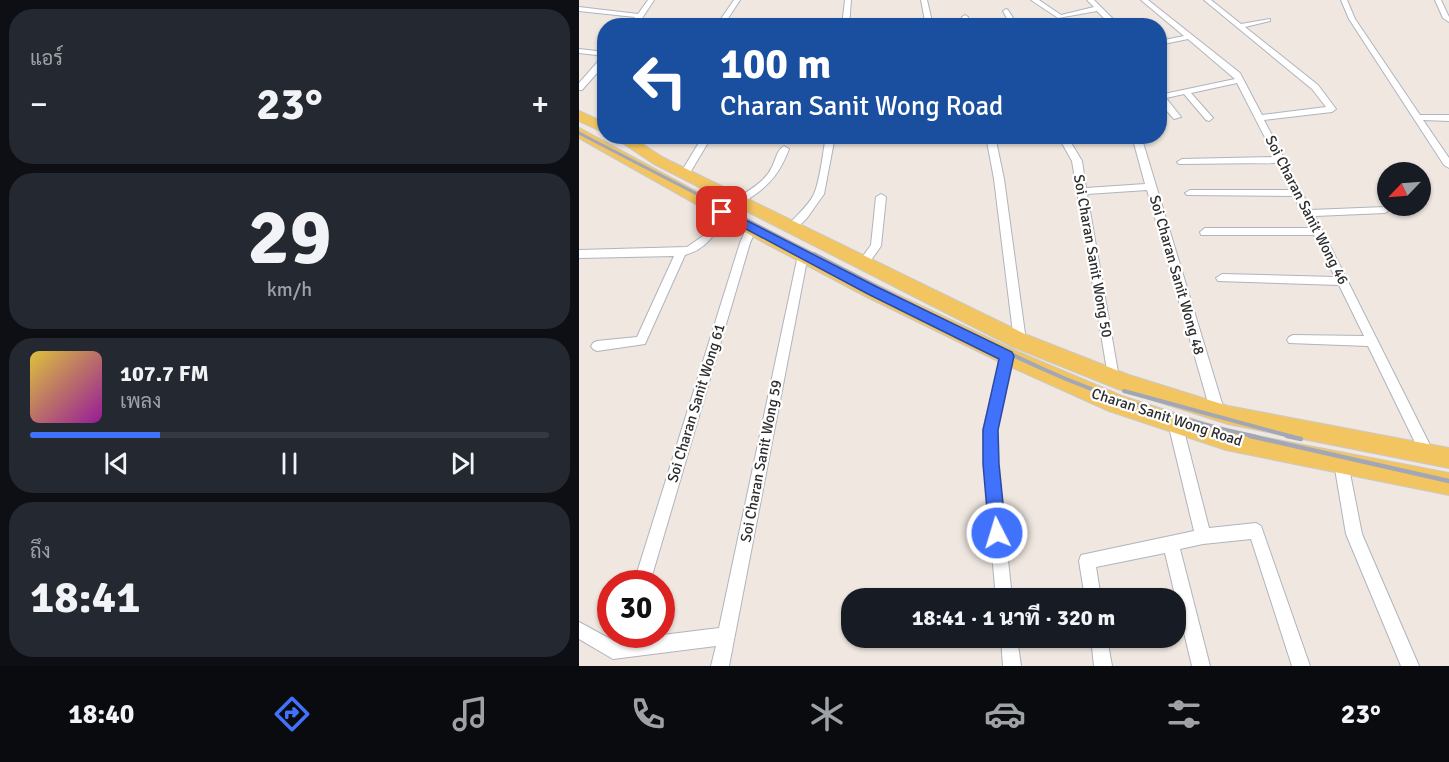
<!DOCTYPE html>
<html lang="th">
<head>
<meta charset="utf-8">
<style>
  :root { --surface:#171b24; --page:#242831; --text:#f1f3f6; --muted:#9ea1a6; --line:#363941; --accent:#4072fc }
  body { margin:0; font-family:Signika,Sarabun,sans-serif; background:var(--page); color:var(--text); height:100vh; display:flex; flex-direction:column; font-size:22px; white-space:nowrap }
  * { box-sizing:border-box; margin:0 }
  p { font-size:20px; color:var(--muted) }
  .icon { flex:none; width:33px; height:33px; fill:none; stroke:currentColor; stroke-width:2; stroke-linecap:round; stroke-linejoin:round }
  .map { position:relative; flex:1; overflow:hidden }
  .panel { display:flex; flex-direction:column; gap:9px; padding:9px; background:#0d0f14; width:579px }
  .panel>* { flex:none }
  .banner { position:absolute; left:18px; top:18px; width:570px; height:126px; border-radius:24px; box-shadow:0 2px 4px #0004; background:#1a4fa0; color:#fff; overflow:hidden }
  .needle { width:39px; rotate:245deg }
  .tools { position:absolute; left:798px; top:162px; display:grid; gap:12px }
  .tools a { display:grid; place-items:center; width:54px; height:54px; border-radius:50%; background:var(--surface); box-shadow:0 2px 4px #0004; font-size:30px }
  .speed { position:absolute; left:18px; top:570px; display:flex; gap:12px; font-size:30px; font-weight:700; text-align:center }
  .speed>* { display:grid; place-content:center; width:78px; height:78px; border-radius:50%; background:var(--surface); box-shadow:0 2px 4px #0004; line-height:1 }
  .speed .limit { border:9px solid #d22; background:#fff; color:#111 }
  .pin { position:absolute; display:grid; place-items:center; width:51px; height:51px; color:#fff; margin:-26px; border-radius:12px; box-shadow:0 3px 9px #0006 }
  .me { position:absolute; width:66px; margin:-33px; rotate:355deg; stroke-linejoin:round; filter:drop-shadow(0 0 4px #0008) }
  .turn { display:flex; align-items:center; gap:21px; height:126px; padding:0 24px; font-size:27px }
  .turn .icon { width:78px; height:78px; stroke-width:2.5 }
  .turn b { display:block; font-size:42px; line-height:51px }
  .big { font-size:45px; font-weight:800; line-height:1.1 }
  .panel .widget { flex:1; display:flex; flex-direction:column; justify-content:center; gap:9px; min-width:0; padding:0 21px; border-radius:24px; background:var(--page) }
  .panel .dial { align-items:center; gap:0 }
  .dial b { font-size:78px; line-height:1 }
  .song { display:flex; align-items:center; gap:18px }
  .cover { width:72px; height:72px; border-radius:9px; background:linear-gradient(135deg,hsl(50 70% 55%),hsl(300 70% 35%)) }
  .played { height:6px; border-radius:3px; background:linear-gradient(90deg,var(--accent) 25%,var(--line) 25%) }
  .keys { display:flex; justify-content:space-around; direction:ltr }
  .heat { display:flex; justify-content:space-between; align-items:center; font-size:33px; direction:ltr }
  .trip { position:absolute; left:262px; top:588px; width:345px; height:60px; border-radius:24px; background:var(--surface); box-shadow:0 2px 4px #0004; font-weight:800; line-height:60px; text-align:center }
  .dock { display:flex; height:96px; justify-content:space-around; align-items:center; background:#090b0e; color:var(--muted) }
  .dock .icon { width:42px; height:42px }
  .dock .current { color:var(--accent) }
  .dock b { font-size:27px; color:var(--text) }
  main { display:flex; flex:1; min-height:0 }
  .map>svg:first-child { display:block }
  .lines { fill:none; stroke-linecap:round; stroke-linejoin:round }
  .street-casing { stroke:#b0b4be; stroke-width:2 }
  .primary-casing { stroke:#c9c9c9; stroke-width:2 }
  .street { fill:#fff; fill-rule:evenodd }
  .primary { fill:#f3c561; fill-rule:evenodd }
  .rail-far2 { stroke:#a2a7b8; stroke-width:3 }
  .rail-far1 { stroke:#a2a7b8; stroke-width:4 }
  .rail { stroke:#a2a7b8; stroke-width:4.5 }
  .route { fill:#4072fc; stroke:#2a4aa4; stroke-width:1.5 }
  .labels { text-anchor:middle; stroke-width:4.5; stroke-linejoin:round; paint-order:stroke }
  .street-label { font-size:15px; fill:#2e2e2e; stroke:#fff }
</style>
</head>
<body>
<main>
<section class="panel">
<div class="widget"><p>แอร์</p>
<div class="heat"><a>−</a><b class="big">23°</b><a>+</a></div>
</div>
<div class="widget dial"><b>29</b><p>km/h</p></div>
<div class="widget">
<div class="song"><i class="cover"></i><div><b>107.7 FM</b><p>เพลง</p></div></div>
<div class="played"></div>
<div class="keys"><svg class="icon" aria-label="previous" viewBox="0 0 24 24"><path d="M18 5L8 12l10 7zM5 5v14"/></svg><svg class="icon" aria-label="pause" viewBox="0 0 24 24"><path d="M8 5v14M16 5v14"/></svg><svg class="icon" aria-label="next" viewBox="0 0 24 24"><path d="M6 5l10 7-10 7zM19 5v14"/></svg></div>
</div>
<div class="widget"><p>ถึง</p><b class="big">18:41</b></div>
</section>
<div class="map">
<svg width="870" height="666" viewBox="0 0 870 666">
  <rect width="100%" height="100%" fill="#efe7e0"/>
  <g class="lines">
    <defs>
      <path id="street" d="M69,0H75L58,26H51L56,17L0,11V7L59,14Z
        M155,0H161L144,26H137Z
        M266,0H272L270,26H263Z
        M342,0H348L354,26H347Z
        M452,0H460L482,15L515,7L508,0H515L541,26H533L518,11L479,18Z
        M562,0H569L661,73L683,115L747,107L733,89L625,0H632L662,24L691,19V21L666,27L739,85L757,109L753,112L685,120L732,210L806,207L811,210L806,213L736,216L853,449L855,453L853,457L848,459L843,457L789,346L710,343L708,340L710,337L714,335L785,336L760,285L639,281L637,278L643,274L756,277L735,235H622L621,232L626,228H731L715,196L608,195L606,193L611,190H712L699,163L600,164L598,162L603,159L696,157L658,83L612,93L634,118L630,121L627,120L605,94L587,98L602,117L595,119L580,102V95L656,79L609,39L580,45V41L605,36Z
        M762,0H768L776,19L841,115H870V121L844,120L870,158V168L865,165L770,19Z
        M856,0H862L870,17V22L864,18Z
        M427,9L429,10L439,26H432L424,11Z
        M386,15L389,17L390,26H382L383,17Z
        M0,49L26,52V56L0,53Z
        M23,57H26V64L3,90H0V83Z
        M124,136H133L109,176H103L101,174Z
        M247,136H256L245,194L228,218L216,230H208L207,228C215,217 229,207 235,194C241,181 244,152 247,136Z
        M407,136H416L425,179L447,341L445,344H437L435,341L415,179Z
        M479,136H488L503,161L507,188L566,184L553,136H562L646,413L644,417L639,419L634,417L632,413L568,190L508,194L540,378L538,382L534,383L530,382L493,161Z
        M205,146L210,149C202,170 193,183 174,196C168,200 164,204 157,203V199C170,190 186,182 193,167C197,159 198,150 205,146Z
        M302,194L307,197L302,246L288,266L284,267L279,263L292,245L297,197Z
        M143,209L148,212C137,232 130,248 106,255L66,344L18,351L14,349L12,346L14,343L18,341L58,337L95,256L0,258V250L108,247L124,236L139,210Z
        M172,225L177,229L171,243L72,579L70,584H58L56,579L161,243L168,227Z
        M224,251L229,255L150,666H132L137,646L34,659L0,639V622L35,641L140,628L219,255Z
        M428,351L432,352L434,356L418,430L419,464L433,598H417L405,464L404,430L422,356L424,352Z
        M596,417L601,419L603,423L630,528L677,523L682,526L731,666H713L672,539L624,544L601,549L631,666H613L586,553L517,567L522,598H506L500,561L502,555L615,531L589,423L591,419Z
        M762,456L767,458L769,463L783,534L840,666H822L767,534L755,463L757,458Z
        M422,638H438L442,666H424Z
        M512,638H528L533,666H515Z"/>
      <path id="primary" d="M0,111L26,123V133L0,121Z
        M0,128L194,233L300,286L435,350L543,396L647,430L870,473V495L647,450L530,411L421,362L286,296L182,241L0,138Z
        M33,136H51L85,158L448,335L550,375L649,406L870,448V468L649,424L539,389L434,347L75,164Z"/>
    </defs>
    <use href="#street" class="street-casing"/>
    <use href="#primary" class="primary-casing"/>
    <use href="#street" class="street"/>
    <use href="#primary" class="primary"/>
    <path class="rail-far2" d="M0,133L238,256"/>
    <path class="rail-far1" d="M235,254C311,294 387,334 464,369C532,400 606,421 678,437
      M545,391L714,437"/>
    <path class="rail" d="M671,436L870,481
      M708,436L722,439"/>
  </g>
  <path class="route" d="M143,208L298,287L433,352L435,356L419,430L420,464L427,533L424,539L418,542L412,539L410,533L404,464V430L420,359L289,294L139,214V209Z"/>
  <g class="labels">
    <g class="street-label">
      <text transform="translate(728 210) rotate(63)" y="5">Soi Charan Sanit Wong 46</text>
      <text transform="translate(514 256) rotate(80)" y="5">Soi Charan Sanit Wong 50</text>
      <text transform="translate(598 275) rotate(74)" y="5">Soi Charan Sanit Wong 48</text>
      <text transform="translate(117 403) rotate(-73)" y="5">Soi Charan Sanit Wong 61</text>
      <text transform="translate(588 417) rotate(18)" y="5">Charan Sanit Wong Road</text>
      <text transform="translate(182 461) rotate(-79)" y="5">Soi Charan Sanit Wong 59</text>
    </g>
  </g>
</svg>
<div class="tools">
<a><svg class="needle" viewBox="-14 -14 28 28"><path d="M0-13l5 13h-10z" fill="#e53935"/><path d="M0 13l5-13h-10z" fill="#9ea1a6"/></svg></a>
</div>
<div class="speed"><div class="limit">30</div></div>
<div class="pin" style="left:143px;top:212px;background:#d93025"><svg class="icon" aria-label="arrive" viewBox="0 0 24 24"><path d="M6 21V4h12l-3 4 3 4H6"/></svg></div>
<svg class="me" style="left:418px;top:533px" viewBox="-20 -20 40 40"><circle r="17" fill="#4072fc" stroke="#fff" stroke-width="3"/><path d="M0-11L8 9 0 5-8 9z" fill="#fff"/></svg>
<div class="trip">18:41 · 1 นาที · 320 m</div>
<div class="banner">
<div class="turn"><svg class="icon" aria-label="left" viewBox="0 0 24 24"><path d="M17 20v-9H6M10 6l-5 5 5 5"/></svg><div><b>100 m</b>Charan Sanit Wong Road</div></div>
</div>
</div>
</main>
<nav class="dock">
<b>18:40</b>
<svg class="icon current" aria-label="directions" viewBox="0 0 24 24"><path d="M12 3l9 9-9 9-9-9zM9 14v-3h6M13 9l2 2-2 2"/></svg>
<svg class="icon" aria-label="music" viewBox="0 0 24 24"><path d="M9 18V5l10-2v13"/><circle cx="6" cy="18" r="3"/><circle cx="16" cy="16" r="3"/></svg>
<svg class="icon" aria-label="phone" viewBox="0 0 24 24"><path d="M5 4h4l2 5-3 2q2 4 5 5l2-3 5 2v4C11 20 4 13 5 4z"/></svg>
<svg class="icon" aria-label="climate" viewBox="0 0 24 24"><path d="M12 3v18M4 7l16 10M4 17L20 7"/></svg>
<svg class="icon" aria-label="car" viewBox="0 0 24 24"><path d="M5 17H2v-5l4-1 3-4h7l3 4 3 1v5h-3M9 17h6M6 11h13"/><circle cx="7" cy="17" r="2"/><circle cx="17" cy="17" r="2"/></svg>
<svg class="icon" aria-label="filters" viewBox="0 0 24 24"><path d="M4 7h16M4 17h16"/><circle cx="9" cy="7" r="2"/><circle cx="15" cy="17" r="2"/></svg>
<b>23°</b>
</nav>
</body>
</html>
